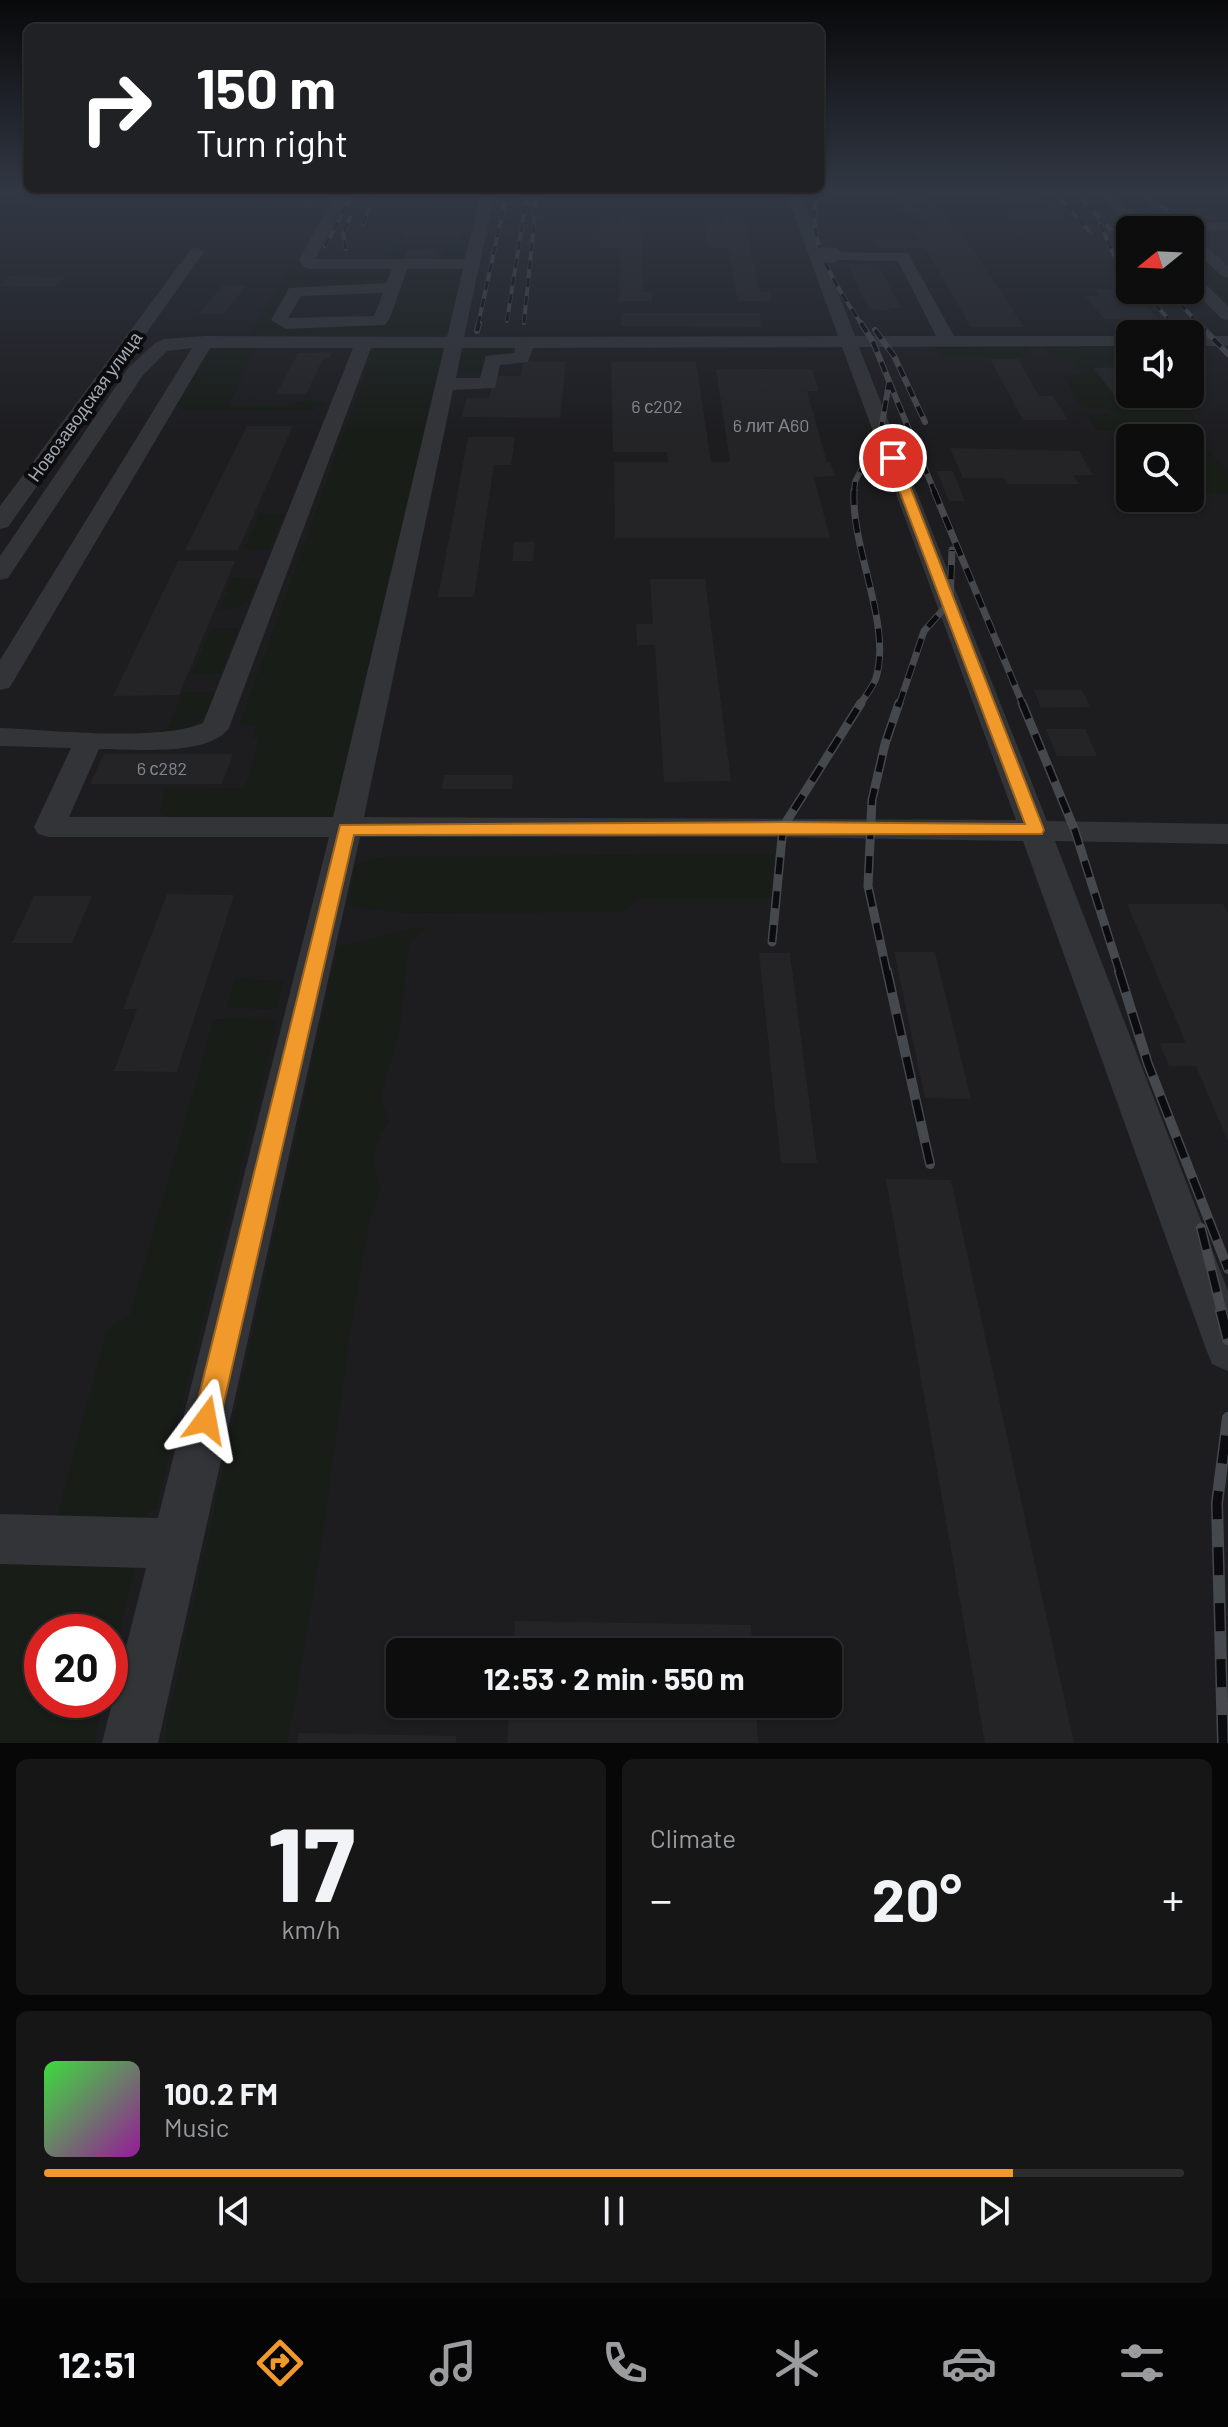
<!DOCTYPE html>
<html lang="en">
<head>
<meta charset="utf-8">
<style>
  :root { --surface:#0d0d0e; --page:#161617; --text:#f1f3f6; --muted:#9a9c9e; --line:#2d2d2e; --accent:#f19a2b }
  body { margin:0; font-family:Barlow,sans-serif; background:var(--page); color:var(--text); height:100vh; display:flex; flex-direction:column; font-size:30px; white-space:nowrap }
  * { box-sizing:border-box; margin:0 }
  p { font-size:26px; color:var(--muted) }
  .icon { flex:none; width:44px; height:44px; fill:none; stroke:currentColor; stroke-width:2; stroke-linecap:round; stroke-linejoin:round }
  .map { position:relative; height:1743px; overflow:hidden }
  .drawer { display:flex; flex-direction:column; gap:16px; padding:16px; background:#070708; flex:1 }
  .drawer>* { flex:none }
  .banner { position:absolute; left:24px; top:24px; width:800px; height:168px; border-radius:12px; box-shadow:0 2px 6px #0004,0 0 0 2px var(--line); background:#202124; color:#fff; overflow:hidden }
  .needle { width:52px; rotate:252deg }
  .controls { position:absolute; left:1116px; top:216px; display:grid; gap:16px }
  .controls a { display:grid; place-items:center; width:88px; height:88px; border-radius:12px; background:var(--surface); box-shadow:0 2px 6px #0004,0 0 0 2px var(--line); font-size:40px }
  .speed { position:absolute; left:24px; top:1614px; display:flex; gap:16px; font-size:40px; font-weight:700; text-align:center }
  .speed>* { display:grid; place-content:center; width:104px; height:104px; border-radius:50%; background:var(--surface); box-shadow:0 2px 6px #0004,0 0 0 2px var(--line); line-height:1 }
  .speed .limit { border:12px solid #d22; background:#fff; color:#111 }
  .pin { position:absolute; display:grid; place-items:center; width:68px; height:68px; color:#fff; margin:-34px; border:4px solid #fff; border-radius:50%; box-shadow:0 2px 8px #0007 }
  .me { position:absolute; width:88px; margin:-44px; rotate:13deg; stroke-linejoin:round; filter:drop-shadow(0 0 6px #0008) }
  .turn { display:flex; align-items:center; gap:28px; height:168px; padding:0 40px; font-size:36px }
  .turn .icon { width:104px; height:104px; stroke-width:2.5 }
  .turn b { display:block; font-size:56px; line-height:68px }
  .big { font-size:60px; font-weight:700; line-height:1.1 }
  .drawer .tile { flex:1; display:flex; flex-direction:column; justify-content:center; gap:12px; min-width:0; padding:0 28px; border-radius:12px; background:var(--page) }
  .drawer .dial { align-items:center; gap:0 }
  .dial b { font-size:104px; line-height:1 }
  .song { display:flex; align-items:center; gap:24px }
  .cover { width:96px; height:96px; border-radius:12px; background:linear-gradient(135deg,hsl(120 70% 55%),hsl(300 70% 35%)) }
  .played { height:8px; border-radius:4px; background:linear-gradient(90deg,var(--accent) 85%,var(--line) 85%) }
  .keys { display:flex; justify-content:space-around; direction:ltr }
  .heat { display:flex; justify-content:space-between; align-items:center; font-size:44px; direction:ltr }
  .drawer .tiles { flex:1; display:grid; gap:16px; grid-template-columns:1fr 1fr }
  .tile:last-child { grid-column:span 2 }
  .trip { position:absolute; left:386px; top:1638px; width:456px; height:80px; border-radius:12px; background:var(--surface); box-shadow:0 2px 6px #0004,0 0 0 2px var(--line); font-weight:700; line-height:80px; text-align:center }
  .dock { display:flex; height:128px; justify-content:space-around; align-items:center; background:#050506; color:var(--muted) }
  .dock .icon { width:56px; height:56px }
  .dock .active { color:var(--accent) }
  .dock b { font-size:36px; color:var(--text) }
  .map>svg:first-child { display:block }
  .built { fill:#1d1d20; fill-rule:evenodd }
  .green { fill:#181d18 }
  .building { fill:#242427 }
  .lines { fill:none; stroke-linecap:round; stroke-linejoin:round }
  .minor { fill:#323438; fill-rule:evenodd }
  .rail-far5-casing { stroke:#45484d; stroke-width:4 }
  .rail-far4-casing { stroke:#45484d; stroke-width:6 }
  .rail-far3-casing { stroke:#45484d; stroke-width:7 }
  .rail-far2-casing { stroke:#45484d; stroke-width:9 }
  .rail-far1-casing { stroke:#45484d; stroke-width:10 }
  .rail-casing { stroke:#45484d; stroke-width:12 }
  .rail-far5 { stroke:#0c0c0e; stroke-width:3; stroke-dasharray:9; stroke-linecap:butt }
  .rail-far4 { stroke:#0c0c0e; stroke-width:4; stroke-dasharray:11; stroke-linecap:butt }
  .rail-far3 { stroke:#0c0c0e; stroke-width:5; stroke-dasharray:14; stroke-linecap:butt }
  .rail-far2 { stroke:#0c0c0e; stroke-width:6; stroke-dasharray:17; stroke-linecap:butt }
  .rail-far1 { stroke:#0c0c0e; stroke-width:7; stroke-dasharray:22; stroke-linecap:butt }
  .rail { stroke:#0c0c0e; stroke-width:9; stroke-dasharray:28; stroke-linecap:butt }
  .minor-bridge { stroke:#323438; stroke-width:15 }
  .route { fill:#f19a2b; stroke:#9d641c; stroke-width:2 }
  .labels { text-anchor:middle; stroke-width:8; stroke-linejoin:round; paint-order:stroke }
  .far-street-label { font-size:18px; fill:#a2a9b3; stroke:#0c0c0e }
  .number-label { font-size:18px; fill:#82878f }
</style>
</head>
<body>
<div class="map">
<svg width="1228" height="1743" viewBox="0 0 1228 1743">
  <rect width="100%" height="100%" fill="#111113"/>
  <path class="built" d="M0,192H1228V1743H0ZM1130,230H1190V290H1130ZM1130,334H1190V394H1130ZM1130,438H1190V498H1130ZM42,1632H110V1700H42ZM400,1652H828V1704H400Z"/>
  <path class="green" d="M1124,199L1143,202L1173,230H1154Z
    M411,244L461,246L465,250L463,260L440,263L444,247H408L403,262L390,259L393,248Z
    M1190,246L1228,281V303L1190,266Z
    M419,267L463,270L448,335H251L287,269L377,268L392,271L391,283L372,286L296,288L274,318L370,325L405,271Z
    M446,345L336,817H165L160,811L165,789L245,788L260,738H252L256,725L240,724L375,346Z
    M1039,345H1130V363L1101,364L1127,402L1182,401L1204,429L1096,430L1086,414H1114L1109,408H1082L1064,377L1083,373L1073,358H1055Z
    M935,346H1025L1033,357H941Z
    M482,348H512L511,354H490L487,373H454L459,355Z
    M223,349H255L229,405L282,406L307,400L327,404L310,411H186L175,405L205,356Z
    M1190,439L1207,448L1228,473V493H1190Z
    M260,514H284L270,549H244Z
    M233,577L259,578C251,601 245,609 220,609Z
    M212,628H239L221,674H192Z
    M184,692H216C203,724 200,726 166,732Z
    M774,854L772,899H637L623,912L403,913L348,906L355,866L379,857Z
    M418,927L424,929L409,943L400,1025L381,1098L389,1122C373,1145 370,1161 381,1188L370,1218L351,1327L323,1533L294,1709L286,1743H165V1733L338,947Z
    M235,979L284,981L276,1009L226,1008Z
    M214,1019L277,1020L156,1508L132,1526L55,1524L106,1333L116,1322L130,1315Z
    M0,1558L124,1563L134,1571L110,1675V1632H42V1700H104L94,1743H0Z"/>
  <path class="building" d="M686,192H712L714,199H687Z
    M904,192H928L954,231H960L1024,327H971L925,248H878L874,241H921L915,231H928L917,214H903L898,205H912L910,202H896L891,194H905Z
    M991,192H1042L1068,221H1015Z
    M285,196L295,199L310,196L320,199L306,204L294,200L280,203L268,200Z
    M384,197H424L422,202H381Z
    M619,214H641L643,292H652V301H619L620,248H599L600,222H619Z
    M722,215H743L760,292H769L771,301H738L728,248H708L704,222H723Z
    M407,230H460L458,237L403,236Z
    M1190,231H1228V266L1190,234Z
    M436,249L433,261H404L407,250Z
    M847,264H878L901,308H888L890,312L868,308Z
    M9,276L65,277L54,287L0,286Z
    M223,285H247L223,314H198Z
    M1095,289H1130L1159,319H1104L1085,296H1100Z
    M621,313H759L762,327L621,326Z
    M332,352L330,358H321L323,359L306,394H276L298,353Z
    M990,359H1018L1039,396H1053L1068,420H1023Z
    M523,361L566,362L560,418L462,417L466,398H489L494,376H521Z
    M611,362H696L711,462H730L716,369H812L819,391H807L827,462H830L835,476L814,477L830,538H615L614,462H668L667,452H613Z
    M1094,368H1130V394H1182L1194,408H1123Z
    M247,426H293L238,550H185Z
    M468,437H515L511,465H494L474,597H438Z
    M950,448L1079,451L1093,475H1073L1079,484H1007L1004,478H963Z
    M937,471H953L965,501H949Z
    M514,542H535L533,561H512Z
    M178,561H235L179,695L113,696Z
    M650,579H705L731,781L664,782L655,645H637L636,624H653Z
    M1034,690H1082L1090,707L1041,708Z
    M1046,729H1085L1097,756H1057Z
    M104,754H233L222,784H90Z
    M444,775H513L512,789H442Z
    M167,894L234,895L177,1072L114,1071L137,1009H123Z
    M34,896H92L72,943H12Z
    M1127,904H1223L1228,913V1141L1196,1066H1169L1159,1043H1186Z
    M894,952H935L971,1099L925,1098Z
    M759,953H790L817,1163H781Z
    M886,1179L951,1180L1074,1743H985Z
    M515,1621L751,1625L753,1652H513Z
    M510,1704H756L758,1743H507Z
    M299,1733L456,1736V1743H297Z"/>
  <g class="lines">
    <path class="minor" d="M336,192H350L315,259H465L481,192H495L464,337L838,336L786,192H800L855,336H936L898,261L833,260L828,258V252L908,253L954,336H1130V346L859,347L1047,821L1228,824V844L1055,841L1228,1291V1371L1212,1364L1206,1349L1023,841L783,837H360L158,1743H102L146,1568L0,1564V1514L158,1518L329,837H49L38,834L34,827L71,748L0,746V728C51,730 159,742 203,723L353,348H210L13,682L9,688L0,690V660L192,348L167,351L143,375L8,578L0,580V556L129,367L155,343L164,339L205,336L447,337L463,269H407L390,318L385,325L286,329L271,320L289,288L386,283L392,269H309L304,267L299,260ZM383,293L374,316L288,318L301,296ZM842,347L1016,820L364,817L453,390L495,388L500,365L528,362L533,348ZM371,348H444L333,817H69L99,749C131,749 209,757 229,728ZM462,348H515L514,353L486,356L480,378H456Z
      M1096,192H1110L1149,230H1134Z
      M1178,223H1228V231L1173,230V224Z
      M1190,234L1228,265V278L1222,276L1190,246Z
      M196,247L204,252L8,527L0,529V506L191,249Z
      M1190,273L1196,275L1228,306V320L1222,319L1190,287Z
      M1190,336H1228V346H1190Z"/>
    <defs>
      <path id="rail-far5" d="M818,192C803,239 837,287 862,325
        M1054,192L1091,233
        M1075,192L1130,250
        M1136,192L1191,223
        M363,224L376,192
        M1100,224L1116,260L1130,276
        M325,246L354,192
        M346,249L343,234L350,217
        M1142,290L1174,325
        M1167,290L1200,325
        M507,321L526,200
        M524,323L537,192
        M478,325L507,192"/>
      <path id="rail-far4" d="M861,323L873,342L935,493
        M1172,323L1182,334
        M1198,323L1228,354
        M875,330L894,356L925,422
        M477,331L479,323
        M854,493L855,482L881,429L889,383"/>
      <path id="rail-far3" d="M854,491C851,549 892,624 876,678C873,687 865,696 860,705
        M934,491L1023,705
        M899,705L924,631L950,602L952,550"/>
      <path id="rail-far2" d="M1022,703L1075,831L1120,973
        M772,942L783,827L861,703
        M887,973L868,886L872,800L885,744L899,703"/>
      <path id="rail-far1" d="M887,971L930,1164
        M1119,971L1148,1064L1228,1269
        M1201,1228L1222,1313"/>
      <path id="rail" d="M1221,1311L1228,1339
        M1223,1743L1217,1503L1228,1418"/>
    </defs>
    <use href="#rail-far5" class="rail-far5-casing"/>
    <use href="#rail-far4" class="rail-far4-casing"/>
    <use href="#rail-far3" class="rail-far3-casing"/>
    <use href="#rail-far2" class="rail-far2-casing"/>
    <use href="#rail-far1" class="rail-far1-casing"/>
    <use href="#rail" class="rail-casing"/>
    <use href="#rail-far5" class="rail-far5"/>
    <use href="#rail-far4" class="rail-far4"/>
    <use href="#rail-far3" class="rail-far3"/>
    <use href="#rail-far2" class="rail-far2"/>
    <use href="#rail-far1" class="rail-far1"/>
    <use href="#rail" class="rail"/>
    <path class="minor-bridge" d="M817,255H833"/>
  </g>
  <linearGradient id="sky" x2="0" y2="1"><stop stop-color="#09090a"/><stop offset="0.44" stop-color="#323844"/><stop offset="1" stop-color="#323844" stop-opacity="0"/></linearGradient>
  <rect width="1228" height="436" fill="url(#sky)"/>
  <path class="route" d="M893,455L899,458L1044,830L1042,834L354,835L220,1420L216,1429L206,1433L197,1429L193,1420L340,825L783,822L1025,824L887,458Z"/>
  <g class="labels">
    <g class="far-street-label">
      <text transform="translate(85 407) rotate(-54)" y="6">Новозаводская улица</text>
    </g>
    <g class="number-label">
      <text x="657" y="413">6 с202</text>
      <text x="771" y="432">6 лит А60</text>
      <text x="162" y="775">6 с282</text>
    </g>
  </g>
</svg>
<div class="controls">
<a><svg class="needle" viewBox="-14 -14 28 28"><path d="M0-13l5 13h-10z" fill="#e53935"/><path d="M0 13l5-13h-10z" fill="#9a9c9e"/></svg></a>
<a><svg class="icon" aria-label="sound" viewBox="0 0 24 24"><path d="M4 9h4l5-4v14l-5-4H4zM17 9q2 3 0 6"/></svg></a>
<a><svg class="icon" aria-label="search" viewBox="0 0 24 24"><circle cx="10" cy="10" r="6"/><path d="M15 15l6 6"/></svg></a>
</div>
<div class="speed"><div class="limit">20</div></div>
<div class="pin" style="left:893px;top:458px;background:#d93025"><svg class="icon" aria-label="arrive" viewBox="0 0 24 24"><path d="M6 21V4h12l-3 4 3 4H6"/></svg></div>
<svg class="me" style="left:206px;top:1420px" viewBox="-20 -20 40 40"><path d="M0-17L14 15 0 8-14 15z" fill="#f19a2b" stroke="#fff" stroke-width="4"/></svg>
<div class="trip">12:53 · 2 min · 550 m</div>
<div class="banner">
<div class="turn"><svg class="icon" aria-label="right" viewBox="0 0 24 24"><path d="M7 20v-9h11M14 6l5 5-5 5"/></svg><div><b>150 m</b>Turn right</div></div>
</div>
</div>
<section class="drawer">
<div class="tiles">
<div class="tile dial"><b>17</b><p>km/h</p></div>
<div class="tile"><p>Climate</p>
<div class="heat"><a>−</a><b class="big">20°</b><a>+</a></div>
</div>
<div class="tile">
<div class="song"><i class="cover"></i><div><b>100.2 FM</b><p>Music</p></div></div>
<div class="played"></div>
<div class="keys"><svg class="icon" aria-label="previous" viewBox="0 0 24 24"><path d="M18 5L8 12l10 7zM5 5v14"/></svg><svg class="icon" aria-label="pause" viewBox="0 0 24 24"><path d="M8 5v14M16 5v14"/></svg><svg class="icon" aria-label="next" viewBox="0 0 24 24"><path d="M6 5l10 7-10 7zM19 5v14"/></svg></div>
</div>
</div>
</section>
<nav class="dock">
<b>12:51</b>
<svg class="icon active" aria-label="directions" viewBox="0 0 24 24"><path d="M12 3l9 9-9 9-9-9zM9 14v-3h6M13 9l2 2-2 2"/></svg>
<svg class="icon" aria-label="music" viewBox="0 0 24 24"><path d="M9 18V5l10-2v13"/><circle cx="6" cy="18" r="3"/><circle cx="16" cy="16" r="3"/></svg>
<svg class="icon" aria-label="phone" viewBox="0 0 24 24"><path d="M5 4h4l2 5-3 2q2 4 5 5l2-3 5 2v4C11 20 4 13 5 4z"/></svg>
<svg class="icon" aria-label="climate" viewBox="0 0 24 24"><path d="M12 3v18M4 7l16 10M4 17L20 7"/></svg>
<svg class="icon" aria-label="car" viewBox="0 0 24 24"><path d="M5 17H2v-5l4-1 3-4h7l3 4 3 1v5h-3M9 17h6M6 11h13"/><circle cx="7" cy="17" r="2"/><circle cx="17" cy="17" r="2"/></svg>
<svg class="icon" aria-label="filters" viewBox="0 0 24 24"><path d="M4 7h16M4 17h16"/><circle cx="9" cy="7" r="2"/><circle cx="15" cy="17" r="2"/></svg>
</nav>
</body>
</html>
